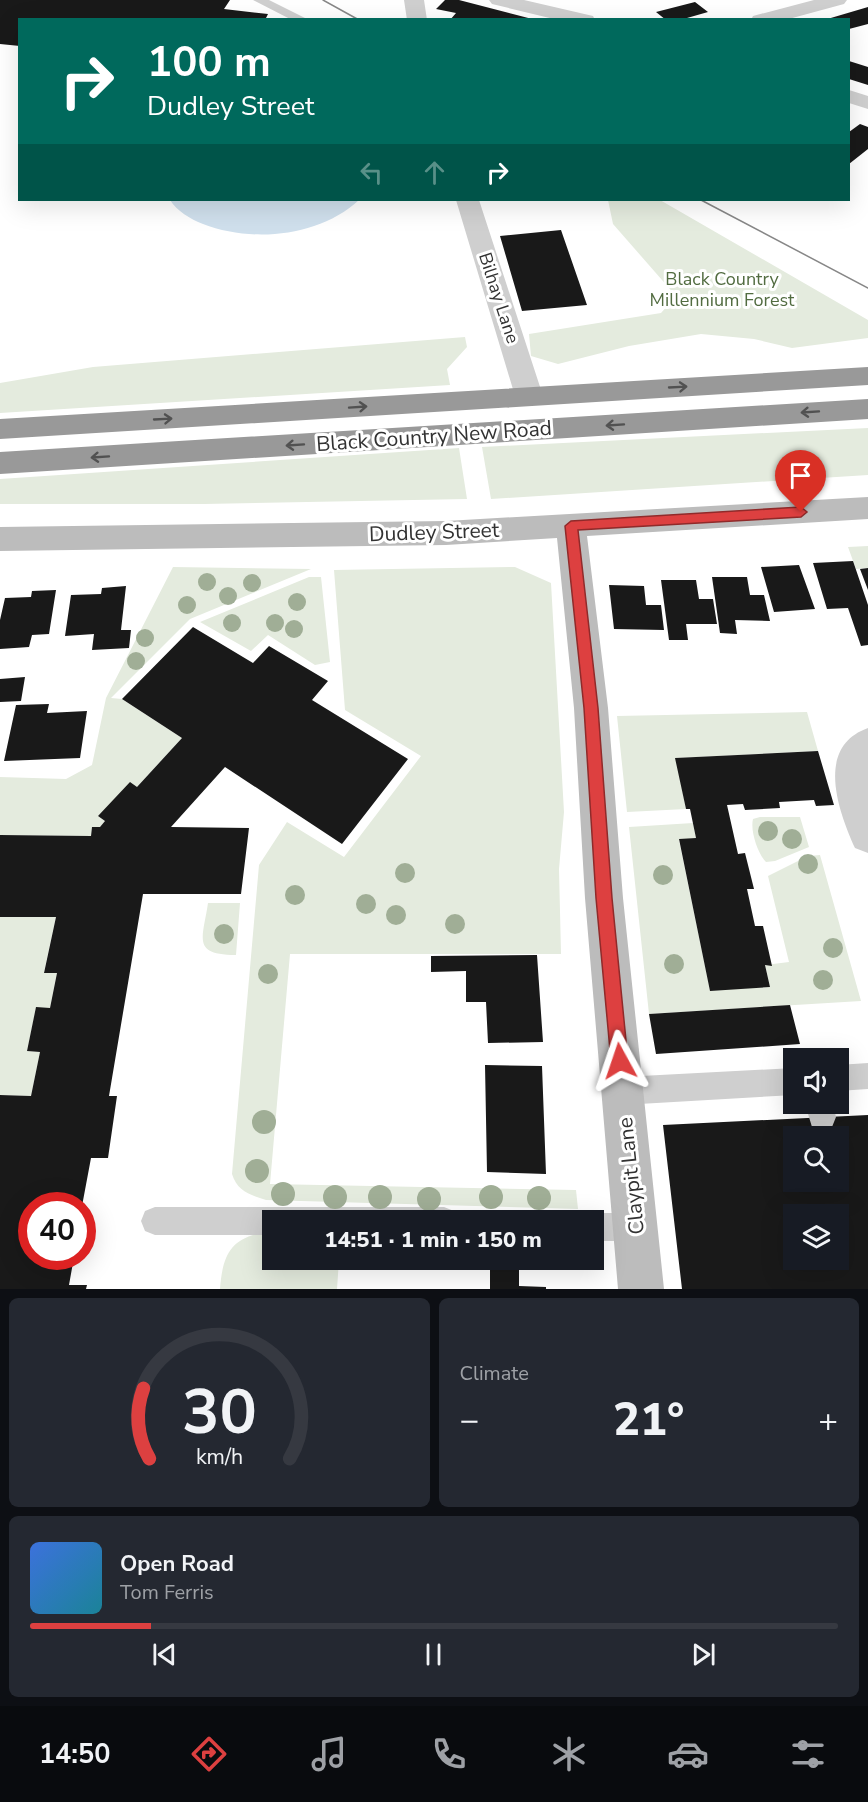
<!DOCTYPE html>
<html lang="en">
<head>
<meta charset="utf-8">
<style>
  :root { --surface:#171b24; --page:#242831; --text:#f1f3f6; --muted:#9ea1a6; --line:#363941; --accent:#dd4040 }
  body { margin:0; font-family:"Nunito Sans",sans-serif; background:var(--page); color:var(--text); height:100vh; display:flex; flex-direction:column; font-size:22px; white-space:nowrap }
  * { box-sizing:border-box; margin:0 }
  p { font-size:20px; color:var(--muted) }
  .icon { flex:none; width:33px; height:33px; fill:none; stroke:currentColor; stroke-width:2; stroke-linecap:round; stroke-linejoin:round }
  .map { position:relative; height:1289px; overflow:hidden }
  .side { display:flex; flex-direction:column; gap:9px; padding:9px; background:#0d0f14; flex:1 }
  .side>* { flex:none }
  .top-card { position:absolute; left:18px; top:18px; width:832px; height:183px; border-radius:0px; box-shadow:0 6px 24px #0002; background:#00695c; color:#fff; overflow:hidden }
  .tools { position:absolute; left:783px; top:1048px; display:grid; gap:12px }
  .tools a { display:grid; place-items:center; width:66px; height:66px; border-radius:0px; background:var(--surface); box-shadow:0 6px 24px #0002; font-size:30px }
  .speed { position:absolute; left:18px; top:1192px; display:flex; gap:12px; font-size:30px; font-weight:700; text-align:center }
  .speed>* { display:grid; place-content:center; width:78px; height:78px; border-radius:50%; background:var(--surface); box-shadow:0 6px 24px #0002; line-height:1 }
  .speed .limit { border:9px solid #d22; background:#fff; color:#111 }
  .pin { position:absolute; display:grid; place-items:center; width:51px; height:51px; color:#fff; margin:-62px -26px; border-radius:50% 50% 50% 0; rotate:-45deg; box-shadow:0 0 6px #0007 }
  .pin .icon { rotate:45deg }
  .me { position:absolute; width:66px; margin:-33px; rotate:355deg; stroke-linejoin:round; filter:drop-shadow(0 0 4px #0008) }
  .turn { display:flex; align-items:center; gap:21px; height:126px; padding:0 30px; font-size:27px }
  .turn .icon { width:78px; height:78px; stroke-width:2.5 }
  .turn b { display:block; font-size:42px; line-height:51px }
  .lanes { display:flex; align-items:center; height:57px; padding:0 30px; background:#0003; justify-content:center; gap:30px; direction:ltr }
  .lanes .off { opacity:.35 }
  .big { font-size:45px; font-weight:800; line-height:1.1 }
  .side .tile { flex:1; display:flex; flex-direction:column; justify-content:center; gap:9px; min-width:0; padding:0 21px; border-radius:9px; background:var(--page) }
  .side .dial { align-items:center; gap:0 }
  .dial svg { height:156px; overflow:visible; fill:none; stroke:var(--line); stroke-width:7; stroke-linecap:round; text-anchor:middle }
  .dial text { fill:var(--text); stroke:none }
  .song { display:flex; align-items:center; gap:18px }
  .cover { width:72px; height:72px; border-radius:9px; background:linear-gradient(135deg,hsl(220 70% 55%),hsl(190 70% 35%)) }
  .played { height:6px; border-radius:3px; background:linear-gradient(90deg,var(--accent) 15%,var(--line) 15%) }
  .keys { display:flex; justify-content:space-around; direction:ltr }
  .heat { display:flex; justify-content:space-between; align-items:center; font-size:33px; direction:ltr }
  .side .tiles { flex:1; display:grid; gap:9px; grid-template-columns:1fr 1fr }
  .tile:last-child { grid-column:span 2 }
  .trip { position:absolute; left:262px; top:1210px; width:342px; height:60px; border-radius:0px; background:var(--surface); box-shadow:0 6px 24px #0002; font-weight:800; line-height:60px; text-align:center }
  .tabs { display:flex; height:96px; justify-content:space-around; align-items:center; background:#090b0e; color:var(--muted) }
  .tabs .icon { width:42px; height:42px }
  .tabs .selected { color:var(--accent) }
  .tabs b { font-size:27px; color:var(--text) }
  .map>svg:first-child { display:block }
  .green { fill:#e4ebde }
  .water { fill:#cfdfec }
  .building { fill:#191919; fill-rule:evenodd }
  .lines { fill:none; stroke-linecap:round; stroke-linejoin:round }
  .lane { fill:#cfcfcf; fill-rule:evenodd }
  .street { fill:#cfcfcf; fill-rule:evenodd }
  .secondary { fill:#bcbcbc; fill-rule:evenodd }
  .highway { fill:#999; fill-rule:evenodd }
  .tram { stroke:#878787; stroke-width:1.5 }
  .tree { fill:#a0ae96 }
  .oneway { stroke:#515151 }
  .route { fill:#dd4040; stroke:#902a2a; stroke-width:1.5 }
  .labels { text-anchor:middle; stroke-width:6; stroke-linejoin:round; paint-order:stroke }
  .far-park-label { font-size:18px; fill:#526c41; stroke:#fff }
  .far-street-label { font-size:18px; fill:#323232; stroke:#fff }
  .street-label { font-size:21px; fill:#323232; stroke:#fff }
</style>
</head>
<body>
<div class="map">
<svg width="868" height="1289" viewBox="0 0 868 1289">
  <rect width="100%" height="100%" fill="#fff"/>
  <path class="green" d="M608,200H660L868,320V338L792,348L754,339L701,334L629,346L558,364L531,356L529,334L661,313L676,296L613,224Z
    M465,337L467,347L447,369L450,385L0,413V383L93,367Z
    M868,428V475L491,499L482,447Z
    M459,448L467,499L204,504H0V479Z
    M868,546V568L856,569L848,547Z
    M173,567L311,569L190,619L111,698L122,699L182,738L137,787L98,816L105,821L100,827H92L91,836L0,835V777L66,779L92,765L106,698Z
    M515,567L551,583L564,812L559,869L561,954H290L270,1184L576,1190L578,1209L266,1200C250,1195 237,1191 232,1174L259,865L287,822L344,857L421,756L345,710L334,570Z
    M309,577H321L330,662L315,665L268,635L251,651L200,622Z
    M807,712L818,751L676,758L686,809L627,812L617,716Z
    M760,817H800L809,847L775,861L766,862C758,854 750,831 753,819Z
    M693,823L696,838L679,840L710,990L770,987L765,965L789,962L768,876L808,856L820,855L861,1001L649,1014L629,827Z
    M208,903H240L236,955C191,955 203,938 208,903Z
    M0,917H56L44,972L57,973L50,1008H36L27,1051L40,1052L31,1096L0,1095Z
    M273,1231V1260H339L337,1289H220C223,1250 233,1236 273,1231Z"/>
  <path class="water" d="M170,200H359C319,237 252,243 203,224C190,219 177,211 170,200Z"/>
  <path class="building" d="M0,0H230L224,9L268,14L265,20H20V46L0,44Z
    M445,0H459L536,20H450L456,13L436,9Z
    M695,2L708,12L680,20H666L656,12Z
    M868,7V24L849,29V20H824Z
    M849,61L868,67V85L849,79Z
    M860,124L868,127V149L849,164V132Z
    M561,230L587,305L522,311L500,236Z
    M853,561L868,605V645L861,646L848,608L827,609L813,563Z
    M799,565L815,609L774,612L761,567Z
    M868,568V590L860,569Z
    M712,577H747L750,595H764L770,621L735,620L737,634L720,633Z
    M661,580H696L699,599H713L717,624H686L688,640H669Z
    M609,585L644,586L646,605H661L664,630L614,629Z
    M126,586L121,630H131L129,648L92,650L94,634L65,636L71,595L101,594L102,588Z
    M56,590L49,634L32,635L29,647L0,649V620L5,598L31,597L32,591Z
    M193,627L253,663L269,646L328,681L312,700L408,759L342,844L225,767L171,827L249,828L241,894H143L109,1096H117L108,1158H91L82,1206H32V1257H74L69,1285H87L86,1289H0V1095L31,1096L40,1052L27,1051L36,1007L50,1008L57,973H44L56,917H0V835L91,836L92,827H100L105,821L98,816L130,782L137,787L182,738L122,699Z
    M25,677L21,701L0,702V679Z
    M49,704L47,713L87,711L80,758L4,761L16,705Z
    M818,751L834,805L816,806L814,800L779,802L780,808L745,810L743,804L727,805L738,854L745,853L754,889H747L755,926H763L772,966L765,965L770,987L710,991L679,839L696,838L690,809H686L675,758Z
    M537,955L543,1042L488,1043L486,1002H466V971L431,972V956Z
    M790,1005L800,1044L656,1054L649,1014Z
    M485,1065L542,1066L546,1174L487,1172Z
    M868,1115V1289H682L663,1125ZM794,1137H838V1182H794ZM794,1215H838V1260H794Z
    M490,1264H519V1286L546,1287V1289H490Z"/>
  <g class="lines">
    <path class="lane" d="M253,0H269L309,20H292Z
      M868,1063V1089L838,1091V1065Z
      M794,1068V1095L622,1105L612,1101L608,1091L612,1081L622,1077Z
      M805,1104H833L836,1117L832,1127L822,1131L812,1127Z
      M155,1207H444L454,1211L458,1221H273V1235H155L145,1231L141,1221L145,1211Z
      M594,1213H636L646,1217L650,1227L646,1237L636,1241H594V1221H582L584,1217Z"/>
    <path class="street" d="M404,0H424L427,20H407Z
      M489,0H524L593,16L595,20H558L492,4Z
      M814,0H847L844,4L785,20H751L753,16Z
      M849,90L868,96V109L849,103Z
      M456,200H479L543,396L539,403L529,406L519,403L515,396Z
      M868,728V853L855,848C838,810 815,747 868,728Z"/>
    <path class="secondary" d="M868,497V519L587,536L608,708L623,898L664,1289H618L585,898L574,708L557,538L446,545L0,551V527L446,521Z"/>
    <path class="highway" d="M868,367V385L0,439V419Z
      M868,399V419L0,474V452Z"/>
    <path class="tram" d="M323,0L359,20
      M701,200L868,288"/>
  </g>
  <g class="tree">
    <circle cx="207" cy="582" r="9"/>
    <circle cx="252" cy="583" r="9"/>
    <circle cx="228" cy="596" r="9"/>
    <circle cx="297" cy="602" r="9"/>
    <circle cx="187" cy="605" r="9"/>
    <circle cx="232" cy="623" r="9"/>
    <circle cx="275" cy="623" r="9"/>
    <circle cx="294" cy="629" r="9"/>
    <circle cx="145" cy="638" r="9"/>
    <circle cx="136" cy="661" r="9"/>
    <circle cx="768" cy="831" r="10"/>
    <circle cx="792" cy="839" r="10"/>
    <circle cx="808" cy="864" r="10"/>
    <circle cx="405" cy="873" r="10"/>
    <circle cx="663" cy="875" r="10"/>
    <circle cx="295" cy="895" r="10"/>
    <circle cx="366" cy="904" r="10"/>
    <circle cx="396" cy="915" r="10"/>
    <circle cx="455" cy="924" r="10"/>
    <circle cx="224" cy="934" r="10"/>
    <circle cx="833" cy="948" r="10"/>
    <circle cx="674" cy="964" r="10"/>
    <circle cx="268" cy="974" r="10"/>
    <circle cx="823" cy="980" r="10"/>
    <circle cx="264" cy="1122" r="12"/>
    <circle cx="257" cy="1171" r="12"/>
    <circle cx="283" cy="1194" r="12"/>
    <circle cx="335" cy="1197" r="12"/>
    <circle cx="380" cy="1197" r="12"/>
    <circle cx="491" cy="1197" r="12"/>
    <circle cx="539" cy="1198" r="12"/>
    <circle cx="429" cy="1199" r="12"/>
  </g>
  <defs><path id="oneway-shaft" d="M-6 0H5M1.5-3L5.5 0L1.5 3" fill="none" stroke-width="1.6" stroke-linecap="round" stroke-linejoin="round" transform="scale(1.5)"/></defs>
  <g class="oneway">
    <use href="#oneway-shaft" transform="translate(678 387) rotate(-3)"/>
    <use href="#oneway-shaft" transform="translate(358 407) rotate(-4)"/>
    <use href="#oneway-shaft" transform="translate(810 412) rotate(176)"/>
    <use href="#oneway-shaft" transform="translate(163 419) rotate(-3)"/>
    <use href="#oneway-shaft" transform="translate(615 425) rotate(176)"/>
    <use href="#oneway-shaft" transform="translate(295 445) rotate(176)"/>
    <use href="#oneway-shaft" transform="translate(100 457) rotate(176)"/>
  </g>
  <path class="route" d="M801,507L807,512L801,517L578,530L598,708L612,898L628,1061L626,1067L620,1070L613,1067L611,1061L596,898L584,708L565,526L571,521Z"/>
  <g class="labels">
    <g class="far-park-label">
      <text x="722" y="285">Black Country<tspan x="722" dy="21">Millennium Forest</tspan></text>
    </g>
    <g class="far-street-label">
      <text transform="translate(499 298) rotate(72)" y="6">Bilhay Lane</text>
    </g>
    <g class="street-label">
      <text transform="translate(434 436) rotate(-4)" y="7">Black Country New Road</text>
      <text transform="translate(434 532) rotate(-2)" y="7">Dudley Street</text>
      <text transform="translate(631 1176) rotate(-96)" y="7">Claypit Lane</text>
    </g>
  </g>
</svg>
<div class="tools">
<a><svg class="icon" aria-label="sound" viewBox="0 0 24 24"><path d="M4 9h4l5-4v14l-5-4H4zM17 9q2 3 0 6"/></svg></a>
<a><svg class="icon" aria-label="search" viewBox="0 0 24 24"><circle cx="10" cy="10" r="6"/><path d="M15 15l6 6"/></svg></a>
<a><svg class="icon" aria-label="layers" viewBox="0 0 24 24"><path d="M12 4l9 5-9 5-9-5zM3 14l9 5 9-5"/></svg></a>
</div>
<div class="speed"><div class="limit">40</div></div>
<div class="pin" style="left:801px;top:512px;background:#d93025"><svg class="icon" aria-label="arrive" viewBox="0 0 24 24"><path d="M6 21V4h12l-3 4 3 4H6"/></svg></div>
<svg class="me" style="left:620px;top:1061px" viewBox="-20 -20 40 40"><path d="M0-17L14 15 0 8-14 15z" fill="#dd4040" stroke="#fff" stroke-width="4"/></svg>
<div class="trip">14:51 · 1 min · 150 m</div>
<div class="top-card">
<div class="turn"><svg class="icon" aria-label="right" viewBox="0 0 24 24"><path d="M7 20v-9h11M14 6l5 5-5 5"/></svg><div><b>100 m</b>Dudley Street</div></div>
<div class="lanes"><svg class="icon off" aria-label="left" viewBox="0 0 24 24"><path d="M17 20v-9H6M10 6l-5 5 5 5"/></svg><svg class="icon off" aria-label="ahead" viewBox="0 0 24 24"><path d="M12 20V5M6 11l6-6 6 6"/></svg><svg class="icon" aria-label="right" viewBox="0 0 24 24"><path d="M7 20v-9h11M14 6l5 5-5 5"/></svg></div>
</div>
</div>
<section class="side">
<div class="tiles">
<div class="tile dial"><svg viewBox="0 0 100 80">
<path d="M14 69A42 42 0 1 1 86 69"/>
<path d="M14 69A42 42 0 0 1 11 33" stroke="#dd4040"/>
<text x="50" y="56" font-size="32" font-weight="700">30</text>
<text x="50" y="72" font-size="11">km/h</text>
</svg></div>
<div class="tile"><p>Climate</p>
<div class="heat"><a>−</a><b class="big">21°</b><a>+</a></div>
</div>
<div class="tile">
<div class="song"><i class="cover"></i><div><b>Open Road</b><p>Tom Ferris</p></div></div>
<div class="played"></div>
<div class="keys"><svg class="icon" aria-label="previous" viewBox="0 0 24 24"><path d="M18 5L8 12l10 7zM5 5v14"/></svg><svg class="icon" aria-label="pause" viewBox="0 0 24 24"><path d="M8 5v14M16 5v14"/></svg><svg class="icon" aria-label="next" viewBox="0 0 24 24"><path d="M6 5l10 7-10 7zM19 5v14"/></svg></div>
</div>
</div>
</section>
<nav class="tabs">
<b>14:50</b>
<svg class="icon selected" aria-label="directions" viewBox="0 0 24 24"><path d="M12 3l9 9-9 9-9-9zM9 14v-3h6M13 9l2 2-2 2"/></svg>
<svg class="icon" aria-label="music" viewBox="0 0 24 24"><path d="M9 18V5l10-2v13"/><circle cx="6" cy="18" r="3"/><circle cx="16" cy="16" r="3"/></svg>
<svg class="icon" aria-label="phone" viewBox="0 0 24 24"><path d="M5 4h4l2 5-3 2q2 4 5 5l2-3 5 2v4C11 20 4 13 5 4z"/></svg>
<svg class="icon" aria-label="climate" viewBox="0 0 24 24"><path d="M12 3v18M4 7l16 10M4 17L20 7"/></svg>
<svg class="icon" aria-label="car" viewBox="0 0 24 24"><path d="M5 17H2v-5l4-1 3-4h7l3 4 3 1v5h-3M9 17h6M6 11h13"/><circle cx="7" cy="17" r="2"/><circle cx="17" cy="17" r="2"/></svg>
<svg class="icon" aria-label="filters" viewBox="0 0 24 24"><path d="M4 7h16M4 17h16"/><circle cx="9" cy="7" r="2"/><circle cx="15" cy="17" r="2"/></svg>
</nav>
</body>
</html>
